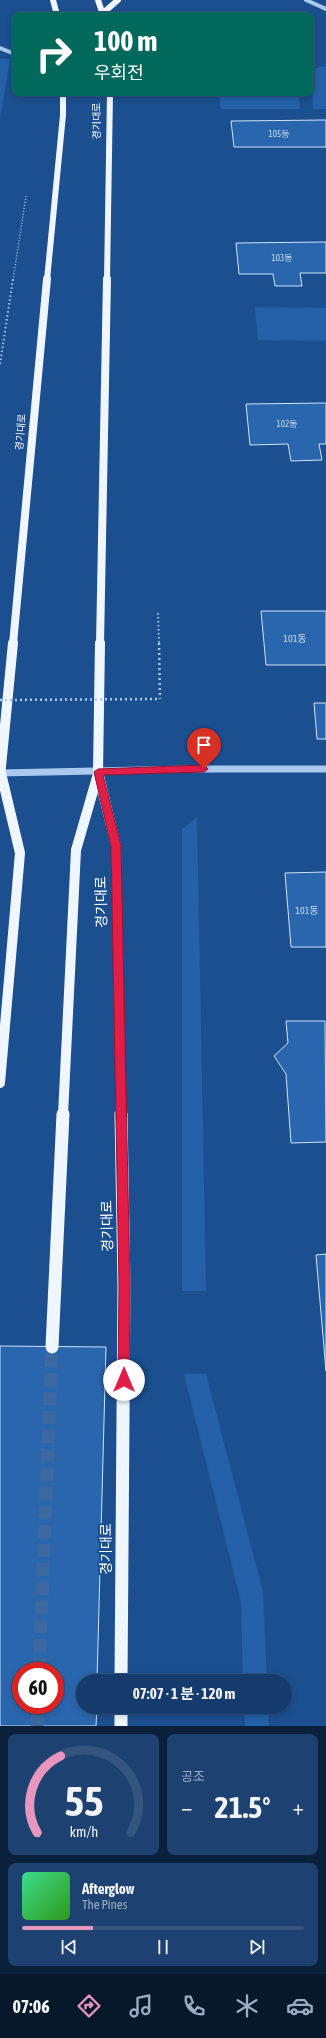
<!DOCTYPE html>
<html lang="ko">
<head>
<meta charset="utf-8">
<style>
  :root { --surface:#143b6b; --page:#1d4271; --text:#f1f3f6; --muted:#9dadc1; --line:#33557e; --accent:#e797bd }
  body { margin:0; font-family:"Asap Condensed","Noto Sans KR",sans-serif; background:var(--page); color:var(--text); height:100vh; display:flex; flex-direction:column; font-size:15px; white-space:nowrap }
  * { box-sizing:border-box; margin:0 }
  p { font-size:13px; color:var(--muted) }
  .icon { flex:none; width:22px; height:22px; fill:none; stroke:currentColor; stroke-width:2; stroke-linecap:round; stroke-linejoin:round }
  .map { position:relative; height:1726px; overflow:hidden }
  .sheet { display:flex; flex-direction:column; gap:8px; padding:8px; background:#0b203b; flex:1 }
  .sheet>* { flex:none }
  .top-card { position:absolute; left:12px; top:12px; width:302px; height:84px; border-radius:8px; box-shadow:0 2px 6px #0003,0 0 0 1px var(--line); background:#00695c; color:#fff; overflow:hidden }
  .speed { position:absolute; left:12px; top:1662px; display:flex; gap:8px; font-size:20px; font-weight:700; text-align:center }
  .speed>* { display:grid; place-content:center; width:52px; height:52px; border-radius:50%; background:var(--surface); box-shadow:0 2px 6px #0003,0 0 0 1px var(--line); line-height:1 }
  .speed .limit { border:6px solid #d22; background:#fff; color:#111 }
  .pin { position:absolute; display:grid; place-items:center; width:34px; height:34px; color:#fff; margin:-41px -17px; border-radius:50% 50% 50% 0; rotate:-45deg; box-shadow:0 0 4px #0007 }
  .pin .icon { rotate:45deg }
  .me { position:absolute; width:44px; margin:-22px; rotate:0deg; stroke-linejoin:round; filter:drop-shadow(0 0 3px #0008) }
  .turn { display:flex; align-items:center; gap:14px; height:84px; padding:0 16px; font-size:18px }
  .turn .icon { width:52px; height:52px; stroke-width:2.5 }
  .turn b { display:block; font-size:28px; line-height:34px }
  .big { font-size:30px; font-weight:700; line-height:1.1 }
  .sheet .widget { flex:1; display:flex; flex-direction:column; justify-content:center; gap:6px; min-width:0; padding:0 14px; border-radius:8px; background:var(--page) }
  .sheet .dial { align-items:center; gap:0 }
  .dial svg { height:104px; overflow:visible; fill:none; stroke:var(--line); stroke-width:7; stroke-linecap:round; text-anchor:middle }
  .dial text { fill:var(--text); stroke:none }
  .song { display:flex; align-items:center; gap:12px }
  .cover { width:48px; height:48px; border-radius:6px; background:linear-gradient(135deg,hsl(150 70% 55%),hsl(110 70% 35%)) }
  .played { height:4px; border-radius:2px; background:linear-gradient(90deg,var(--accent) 25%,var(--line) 25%) }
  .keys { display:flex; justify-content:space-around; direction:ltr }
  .heat { display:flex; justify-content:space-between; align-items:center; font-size:22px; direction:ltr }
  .sheet .tiles { flex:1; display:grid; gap:8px; grid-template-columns:1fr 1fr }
  .widget:last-child { grid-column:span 2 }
  .trip { position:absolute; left:76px; top:1674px; width:216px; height:40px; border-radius:20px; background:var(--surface); box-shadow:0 2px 6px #0003,0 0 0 1px var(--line); font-weight:700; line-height:40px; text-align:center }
  .tabs { display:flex; height:64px; justify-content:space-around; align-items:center; background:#08182b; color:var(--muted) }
  .tabs .icon { width:28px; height:28px }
  .tabs .selected { color:var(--accent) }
  .tabs b { font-size:18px; color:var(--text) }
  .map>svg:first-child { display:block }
  .green { fill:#2461a8 }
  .building { fill:#2a66ad; stroke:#cfe3fa; fill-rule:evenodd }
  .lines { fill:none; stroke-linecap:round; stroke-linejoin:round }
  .major-tunnel { stroke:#3d69a0; stroke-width:13; stroke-dasharray:13 6; stroke-linecap:butt }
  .path-far2 { stroke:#a9c9ee; stroke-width:1.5; stroke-dasharray:1 2; stroke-linecap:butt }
  .path-far1 { stroke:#a9c9ee; stroke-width:2; stroke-dasharray:1.5 2.5; stroke-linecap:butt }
  .path { stroke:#a9c9ee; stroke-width:2.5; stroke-dasharray:2 3; stroke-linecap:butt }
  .minor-far1 { stroke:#a9c9ee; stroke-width:4 }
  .minor { stroke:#a9c9ee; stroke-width:7 }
  .major-far3 { stroke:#f0f6ff; stroke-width:6 }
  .major-far2 { stroke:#f0f6ff; stroke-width:8 }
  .major-far1 { stroke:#f0f6ff; stroke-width:10 }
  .major { stroke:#f0f6ff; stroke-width:13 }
  .path-bridge { stroke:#a9c9ee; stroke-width:2.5; stroke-dasharray:2 3; stroke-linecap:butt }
  .route { fill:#e11d48; stroke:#92132f }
  .labels { text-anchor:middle; stroke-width:4; stroke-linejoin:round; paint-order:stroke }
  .far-number-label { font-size:9px; fill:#cad9ea }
  .far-street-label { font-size:10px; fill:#fff; stroke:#1b4f8f }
  .number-label { font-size:10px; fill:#cad9ea }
  .near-street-label { font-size:14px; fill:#fff; stroke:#1b4f8f }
</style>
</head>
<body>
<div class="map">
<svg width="326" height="1726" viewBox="0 0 326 1726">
  <rect width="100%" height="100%" fill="#1b4f8f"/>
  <path class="green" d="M0,59H10L0,119Z
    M326,66V109H313L311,69Z
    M219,93H298L300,109H221Z
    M255,307L326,308V341L258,340Z
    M197,817L206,1291H182V829Z
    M184,1374H206L263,1592L267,1681H243L241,1602Z
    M244,1707H268L269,1726H245Z"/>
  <path class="building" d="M326,120V147H234L231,121Z
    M326,242V273H300L302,286H275L273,274H239L236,243Z
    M326,403V444H319L322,460L291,461L288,444L250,445L246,404Z
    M261,611H326V665H266Z
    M314,703H326V739H317Z
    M326,872V947H291L285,873Z
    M286,1021H325L326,1142L291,1143L286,1074L274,1056L288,1043Z
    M326,1254V1371L316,1255Z
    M0,1346L106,1347L97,1681H83V1707H97L96,1726H0ZM21,1671H55V1705H21Z"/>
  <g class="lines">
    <path class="major-tunnel" d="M39,1671L52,1347
      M37,1726L38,1705"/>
    <path class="path-far2" d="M13,280L26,196"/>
    <path class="path-far1" d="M0,364L13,279
      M158,613L159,644"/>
    <path class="path" d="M159,643L160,699"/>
    <path class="minor-far1" d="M306,0L326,9
      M0,48L15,54"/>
    <path class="minor" d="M0,773L189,769H326"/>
    <path class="major-far3" d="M53,0L57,15
      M98,0L103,15
      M103,13L118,0
      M47,280L63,115V93
      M107,280L110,93"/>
    <path class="major-far2" d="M13,644L47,279
      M100,644L107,279"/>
    <path class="major-far1" d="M100,643L98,772L116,846L121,1115
      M0,777L13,643
      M0,1083L20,853L1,773
      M63,1115L76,850L98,774"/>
    <path class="major" d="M121,1114L124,1285L121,1681
      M52,1347L63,1114
      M121,1707V1726"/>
    <path class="path-bridge" d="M0,700L160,699"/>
  </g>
  <path class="route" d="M204,765L208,769L204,772L103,775L121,846L130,1285L129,1380L128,1384L124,1386L119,1384L118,1380L119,1285L111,846L94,772L98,769Z"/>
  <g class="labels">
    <g class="far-number-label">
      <text x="279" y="137">105동</text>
      <text x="282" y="261">103동</text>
      <text x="287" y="427">102동</text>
    </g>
    <g class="far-street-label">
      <text transform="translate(96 121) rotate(-90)" y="4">경기대로</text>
      <text transform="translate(20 432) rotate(-85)" y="4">경기대로</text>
    </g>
    <g class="number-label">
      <text x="295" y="642">101동</text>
      <text x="307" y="914">101동</text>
    </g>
    <g class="near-street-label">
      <text transform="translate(101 902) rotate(-91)" y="5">경기대로</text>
      <text transform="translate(107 1226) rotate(-91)" y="5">경기대로</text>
      <text transform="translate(106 1549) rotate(-90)" y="5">경기대로</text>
    </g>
  </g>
</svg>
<div class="speed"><div class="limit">60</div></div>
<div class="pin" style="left:204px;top:769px;background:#d93025"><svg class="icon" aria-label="arrive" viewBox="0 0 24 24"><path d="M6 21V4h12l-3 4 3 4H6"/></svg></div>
<svg class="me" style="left:124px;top:1380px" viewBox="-20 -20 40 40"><circle r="19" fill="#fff"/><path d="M0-13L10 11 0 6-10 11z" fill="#e11d48"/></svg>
<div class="trip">07:07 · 1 분 · 120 m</div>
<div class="top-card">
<div class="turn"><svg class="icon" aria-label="right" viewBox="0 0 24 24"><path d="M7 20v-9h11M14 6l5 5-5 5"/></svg><div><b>100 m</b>우회전</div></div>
</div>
</div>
<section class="sheet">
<div class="tiles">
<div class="widget dial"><svg viewBox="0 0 100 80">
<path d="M14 69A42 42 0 1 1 86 69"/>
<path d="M14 69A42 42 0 0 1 32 10" stroke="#e797bd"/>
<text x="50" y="56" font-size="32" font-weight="700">55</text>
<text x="50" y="72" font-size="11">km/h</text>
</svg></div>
<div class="widget"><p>공조</p>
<div class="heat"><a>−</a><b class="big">21.5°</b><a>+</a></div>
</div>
<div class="widget">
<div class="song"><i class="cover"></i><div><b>Afterglow</b><p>The Pines</p></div></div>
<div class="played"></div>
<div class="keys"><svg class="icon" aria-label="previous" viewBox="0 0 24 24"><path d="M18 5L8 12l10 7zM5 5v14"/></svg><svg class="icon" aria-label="pause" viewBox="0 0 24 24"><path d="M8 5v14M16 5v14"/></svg><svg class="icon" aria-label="next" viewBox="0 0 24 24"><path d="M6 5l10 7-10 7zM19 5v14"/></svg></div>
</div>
</div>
</section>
<nav class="tabs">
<b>07:06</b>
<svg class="icon selected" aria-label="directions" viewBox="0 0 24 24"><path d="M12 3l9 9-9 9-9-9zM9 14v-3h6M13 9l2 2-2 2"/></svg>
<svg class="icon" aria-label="music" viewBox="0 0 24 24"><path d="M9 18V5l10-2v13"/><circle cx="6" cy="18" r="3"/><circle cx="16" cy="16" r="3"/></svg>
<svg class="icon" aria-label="phone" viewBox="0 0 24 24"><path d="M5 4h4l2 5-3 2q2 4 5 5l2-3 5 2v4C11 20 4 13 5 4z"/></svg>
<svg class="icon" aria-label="climate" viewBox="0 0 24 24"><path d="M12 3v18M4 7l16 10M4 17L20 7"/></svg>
<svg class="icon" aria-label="car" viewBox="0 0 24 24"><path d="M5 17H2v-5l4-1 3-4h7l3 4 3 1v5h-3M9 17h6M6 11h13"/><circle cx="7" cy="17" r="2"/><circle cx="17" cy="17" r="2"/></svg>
</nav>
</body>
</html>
